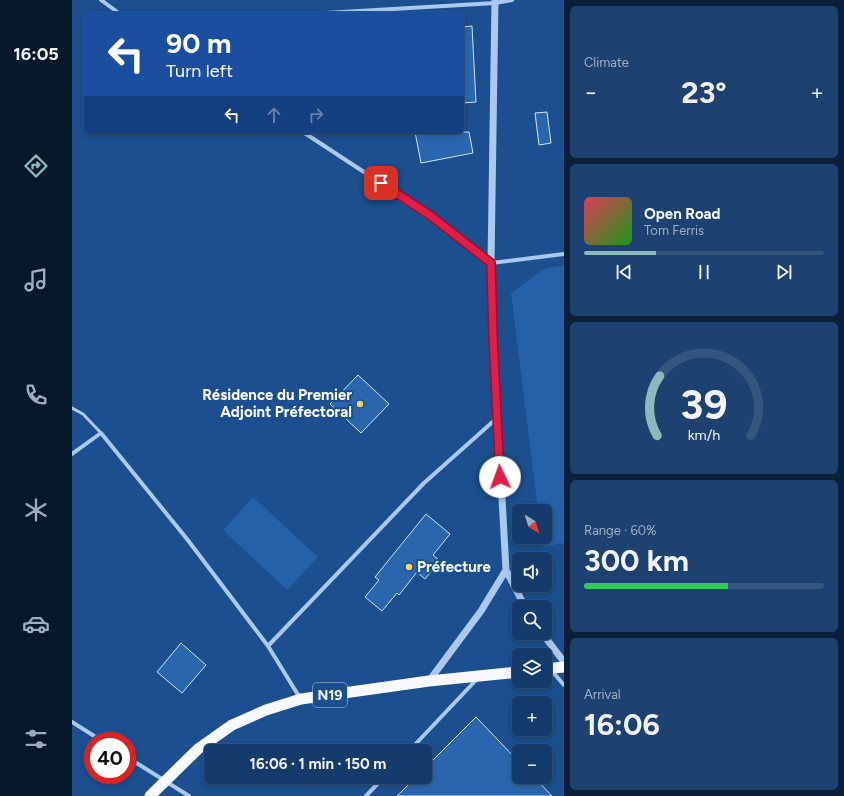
<!DOCTYPE html>
<html lang="en">
<head>
<meta charset="utf-8">
<style>
  :root { --surface:#143b6b; --page:#1d4271; --text:#f1f3f6; --muted:#9dadc1; --line:#33557e; --accent:#8bbbb9 }
  body { margin:0; font-family:Figtree,sans-serif; background:var(--page); color:var(--text); height:100vh; display:flex; flex-direction:column; font-size:15px; white-space:nowrap }
  * { box-sizing:border-box; margin:0 }
  p { font-size:13px; color:var(--muted) }
  .icon { flex:none; width:22px; height:22px; fill:none; stroke:currentColor; stroke-width:2; stroke-linecap:round; stroke-linejoin:round }
  .map { position:relative; flex:1; overflow:hidden }
  .panel { display:flex; flex-direction:column; gap:6px; padding:6px; background:#0b203b; width:280px }
  .panel>* { flex:none }
  .guide { position:absolute; left:12px; top:12px; width:380px; height:122px; border-radius:6px; box-shadow:0 2px 6px #0003,0 0 0 1px var(--line); background:#1a4fa0; color:#fff; overflow:hidden }
  .needle { width:26px; rotate:142deg }
  .controls { position:absolute; left:440px; top:504px; display:grid; gap:8px }
  .controls a { display:grid; place-items:center; width:40px; height:40px; border-radius:6px; background:var(--surface); box-shadow:0 2px 6px #0003,0 0 0 1px var(--line); font-size:20px }
  .speed { position:absolute; left:12px; top:732px; display:flex; gap:8px; font-size:20px; font-weight:700; text-align:center }
  .speed>* { display:grid; place-content:center; width:52px; height:52px; border-radius:50%; background:var(--surface); box-shadow:0 2px 6px #0003,0 0 0 1px var(--line); line-height:1 }
  .speed .limit { border:6px solid #d22; background:#fff; color:#111 }
  .pin { position:absolute; display:grid; place-items:center; width:34px; height:34px; color:#fff; margin:-17px; border-radius:8px; box-shadow:0 2px 6px #0006 }
  .me { position:absolute; width:44px; margin:-22px; rotate:357deg; stroke-linejoin:round; filter:drop-shadow(0 0 3px #0008) }
  .turn { display:flex; align-items:center; gap:14px; height:84px; padding:0 16px; font-size:18px }
  .turn .icon { width:52px; height:52px; stroke-width:2.5 }
  .turn b { display:block; font-size:28px; line-height:34px }
  .lanes { display:flex; align-items:center; height:38px; padding:0 16px; background:#0003; justify-content:center; gap:20px; direction:ltr }
  .lanes .off { opacity:.35 }
  .big { font-size:30px; font-weight:700; line-height:1.1 }
  .panel .tile { flex:1; display:flex; flex-direction:column; justify-content:center; gap:6px; min-width:0; padding:0 14px; border-radius:6px; background:var(--page) }
  .panel .dial { align-items:center; gap:0 }
  .dial svg { height:104px; overflow:visible; fill:none; stroke:var(--line); stroke-width:7; stroke-linecap:round; text-anchor:middle }
  .dial text { fill:var(--text); stroke:none }
  .song { display:flex; align-items:center; gap:12px }
  .cover { width:48px; height:48px; border-radius:6px; background:linear-gradient(135deg,hsl(350 70% 55%),hsl(120 70% 35%)) }
  .played { height:4px; border-radius:2px; background:linear-gradient(90deg,var(--accent) 30%,var(--line) 30%) }
  .keys { display:flex; justify-content:space-around; direction:ltr }
  .heat { display:flex; justify-content:space-between; align-items:center; font-size:22px; direction:ltr }
  .charge { height:6px; border-radius:3px; background:linear-gradient(90deg,#34c759 60%,var(--line) 0) }
  .trip { position:absolute; left:132px; top:744px; width:228px; height:40px; border-radius:6px; background:var(--surface); box-shadow:0 2px 6px #0003,0 0 0 1px var(--line); font-weight:700; line-height:40px; text-align:center }
  main { display:flex; flex:1; min-height:0 }
  .dock { display:flex; flex-direction:column; width:72px; justify-content:space-around; align-items:center; background:#08182b; color:var(--muted) }
  .dock .icon { width:28px; height:28px }
  .dock .on { color:var(--accent) }
  .dock b { font-size:18px; color:var(--text) }
  .map>svg:first-child { display:block }
  .green { fill:#2461a8 }
  .building { fill:#2a66ad; stroke:#cfe3fa }
  .lines { fill:none; stroke-linecap:round; stroke-linejoin:round }
  .service { stroke:#a9c9ee; stroke-width:3 }
  .minor { stroke:#a9c9ee; stroke-width:4 }
  .tertiary { stroke:#a9c9ee; stroke-width:7 }
  .trunk { stroke:#f8faff; stroke-width:11 }
  .route-casing { stroke:#92132f; stroke-width:10 }
  .route { stroke:#e11d48; stroke-width:7 }
  .poi-dot { fill:#ffd166; stroke:#1b4f8f; stroke-width:1.5 }
  .labels { text-anchor:middle; stroke-width:4; stroke-linejoin:round; paint-order:stroke }
  .shield { fill:#1b4f8f; stroke:#bbcadd; stroke-width:1 }
  .shield-label { font-size:14px; font-weight:bold; fill:#fff }
  .poi-label { font-size:15px; font-weight:bold; fill:#fff; stroke:#1b4f8f; text-anchor:end }
</style>
</head>
<body>
<main>
<nav class="dock">
<b>16:05</b>
<svg class="icon on" aria-label="directions" viewBox="0 0 24 24"><path d="M12 3l9 9-9 9-9-9zM9 14v-3h6M13 9l2 2-2 2"/></svg>
<svg class="icon" aria-label="music" viewBox="0 0 24 24"><path d="M9 18V5l10-2v13"/><circle cx="6" cy="18" r="3"/><circle cx="16" cy="16" r="3"/></svg>
<svg class="icon" aria-label="phone" viewBox="0 0 24 24"><path d="M5 4h4l2 5-3 2q2 4 5 5l2-3 5 2v4C11 20 4 13 5 4z"/></svg>
<svg class="icon" aria-label="climate" viewBox="0 0 24 24"><path d="M12 3v18M4 7l16 10M4 17L20 7"/></svg>
<svg class="icon" aria-label="car" viewBox="0 0 24 24"><path d="M5 17H2v-5l4-1 3-4h7l3 4 3 1v5h-3M9 17h6M6 11h13"/><circle cx="7" cy="17" r="2"/><circle cx="17" cy="17" r="2"/></svg>
<svg class="icon" aria-label="filters" viewBox="0 0 24 24"><path d="M4 7h16M4 17h16"/><circle cx="9" cy="7" r="2"/><circle cx="15" cy="17" r="2"/></svg>
</nav>
<div class="map">
<svg width="492" height="796" viewBox="0 0 492 796">
  <rect width="100%" height="100%" fill="#1b4f8f"/>
  <path class="green" d="M492,265V543L471,547L469,537H473V511H466L439,293L472,269Z
    M181,497L246,557L215,590L151,530Z"/>
  <path class="building" d="M400,26L404,102L390,103V27Z
    M475,112L479,143L467,145L463,113Z
    M343,132H397L401,153L349,163Z
    M286,375L317,404L289,433L258,404Z
    M354,514L378,534L361,555L368,561L353,579L345,572L327,595L325,593L310,611L293,597L307,580L303,577Z
    M109,643L134,665L110,693L85,672Z
    M404,717L447,762V777H462L480,796H325L344,777H353V768Z"/>
  <g class="lines">
    <path class="service" d="M0,408L11,414L29,433"/>
    <path class="minor" d="M29,0L48,14
      M236,14L423,3L440,0
      M231,132L359,216L419,263L492,254
      M0,454L29,433L115,539L196,646
      M479,670L492,685
      M228,698L196,646L352,483L425,418
      M0,722L30,741
      M337,751L405,679
      M55,757L117,796
      M294,796L312,777"/>
    <path class="tertiary" d="M423,0L419,263L421,336L434,570L453,607
      M470,633L492,662
      M357,681L409,611L434,570"/>
    <path class="trunk" d="M473,669L492,667
      M78,796L126,749L160,725L194,710L229,699L357,681L447,672"/>
  </g>
  <g class="lines">
    <defs>
      <path id="route" d="M309,183L359,216L419,263L421,336L428,477"/>
    </defs>
    <use href="#route" class="route-casing"/>
    <use href="#route" class="route"/>
  </g>
  <g class="poi-dot">
    <circle cx="288" cy="404" r="4"/>
    <circle cx="337" cy="567" r="4"/>
  </g>
  <g class="labels">
    <rect class="shield" x="241" y="683" width="34" height="24" rx="3"/>
    <g class="shield-label">
      <text x="258" y="700">N19</text>
    </g>
    <g class="poi-label">
      <text x="280" y="400">Résidence du Premier<tspan x="280" dy="17">Adjoint Préfectoral</tspan></text>
      <text x="345" y="572" text-anchor="start">Préfecture</text>
    </g>
  </g>
</svg>
<div class="controls">
<a><svg class="needle" viewBox="-14 -14 28 28"><path d="M0-13l5 13h-10z" fill="#e53935"/><path d="M0 13l5-13h-10z" fill="#9dadc1"/></svg></a>
<a><svg class="icon" aria-label="sound" viewBox="0 0 24 24"><path d="M4 9h4l5-4v14l-5-4H4zM17 9q2 3 0 6"/></svg></a>
<a><svg class="icon" aria-label="search" viewBox="0 0 24 24"><circle cx="10" cy="10" r="6"/><path d="M15 15l6 6"/></svg></a>
<a><svg class="icon" aria-label="layers" viewBox="0 0 24 24"><path d="M12 4l9 5-9 5-9-5zM3 14l9 5 9-5"/></svg></a>
<a>+</a>
<a>−</a>
</div>
<div class="speed"><div class="limit">40</div></div>
<div class="pin" style="left:309px;top:183px;background:#d93025"><svg class="icon" aria-label="arrive" viewBox="0 0 24 24"><path d="M6 21V4h12l-3 4 3 4H6"/></svg></div>
<svg class="me" style="left:428px;top:477px" viewBox="-20 -20 40 40"><circle r="19" fill="#fff"/><path d="M0-13L10 11 0 6-10 11z" fill="#e11d48"/></svg>
<div class="trip">16:06 · 1 min · 150 m</div>
<div class="guide">
<div class="turn"><svg class="icon" aria-label="left" viewBox="0 0 24 24"><path d="M17 20v-9H6M10 6l-5 5 5 5"/></svg><div><b>90 m</b>Turn left</div></div>
<div class="lanes"><svg class="icon" aria-label="left" viewBox="0 0 24 24"><path d="M17 20v-9H6M10 6l-5 5 5 5"/></svg><svg class="icon off" aria-label="ahead" viewBox="0 0 24 24"><path d="M12 20V5M6 11l6-6 6 6"/></svg><svg class="icon off" aria-label="right" viewBox="0 0 24 24"><path d="M7 20v-9h11M14 6l5 5-5 5"/></svg></div>
</div>
</div>
<section class="panel">
<div class="tile"><p>Climate</p>
<div class="heat"><a>−</a><b class="big">23°</b><a>+</a></div>
</div>
<div class="tile">
<div class="song"><i class="cover"></i><div><b>Open Road</b><p>Tom Ferris</p></div></div>
<div class="played"></div>
<div class="keys"><svg class="icon" aria-label="previous" viewBox="0 0 24 24"><path d="M18 5L8 12l10 7zM5 5v14"/></svg><svg class="icon" aria-label="pause" viewBox="0 0 24 24"><path d="M8 5v14M16 5v14"/></svg><svg class="icon" aria-label="next" viewBox="0 0 24 24"><path d="M6 5l10 7-10 7zM19 5v14"/></svg></div>
</div>
<div class="tile dial"><svg viewBox="0 0 100 80">
<path d="M14 69A42 42 0 1 1 86 69"/>
<path d="M14 69A42 42 0 0 1 16 23" stroke="#8bbbb9"/>
<text x="50" y="56" font-size="32" font-weight="700">39</text>
<text x="50" y="72" font-size="11">km/h</text>
</svg></div>
<div class="tile"><p>Range · 60%</p><b class="big">300 km</b><div class="charge"></div></div>
<div class="tile"><p>Arrival</p><b class="big">16:06</b></div>
</section>
</main>
</body>
</html>
